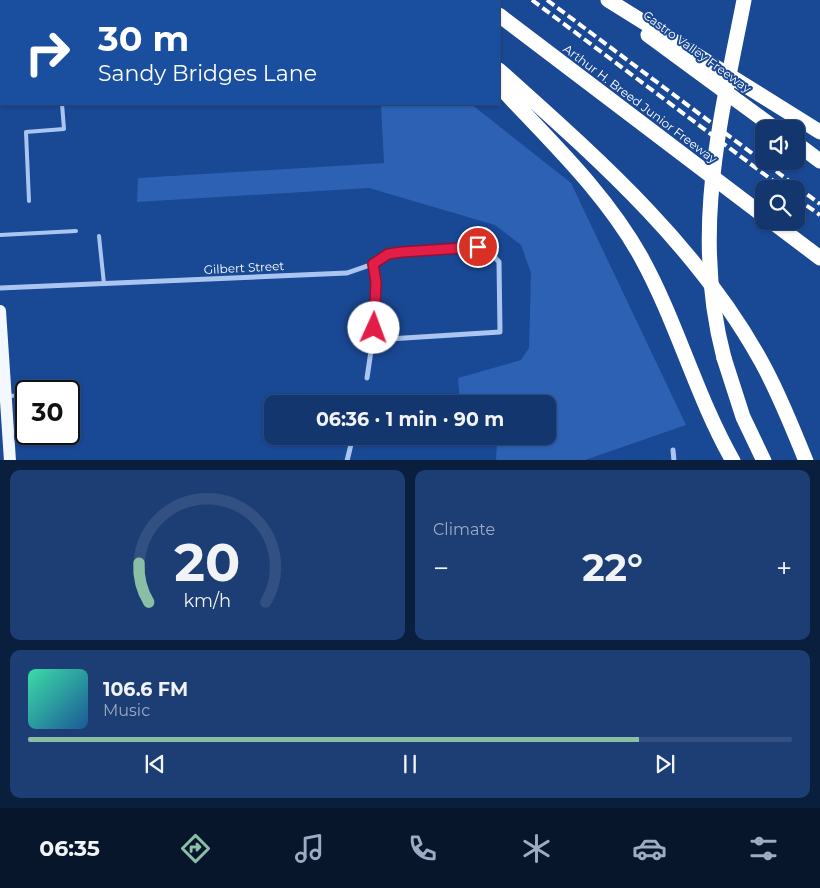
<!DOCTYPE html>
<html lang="en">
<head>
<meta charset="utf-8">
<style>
  :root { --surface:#13366f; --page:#1c3e74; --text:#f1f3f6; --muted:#9dabc3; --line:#325082; --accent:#8abfa5 }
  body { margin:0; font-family:Montserrat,sans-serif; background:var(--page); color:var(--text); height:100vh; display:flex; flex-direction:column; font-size:19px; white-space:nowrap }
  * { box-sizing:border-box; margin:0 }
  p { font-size:16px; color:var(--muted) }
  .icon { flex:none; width:28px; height:28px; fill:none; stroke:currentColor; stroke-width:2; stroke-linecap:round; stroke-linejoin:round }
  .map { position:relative; height:460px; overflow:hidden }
  .side { display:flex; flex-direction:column; gap:10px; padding:10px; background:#0a1e3d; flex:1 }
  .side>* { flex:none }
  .hud { position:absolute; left:0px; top:0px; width:500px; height:105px; box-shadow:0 1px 4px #0004,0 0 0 1px var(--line); background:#1a4fa0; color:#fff; overflow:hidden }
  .fabs { position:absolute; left:755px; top:120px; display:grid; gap:10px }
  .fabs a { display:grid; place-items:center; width:50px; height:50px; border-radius:10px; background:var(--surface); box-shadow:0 1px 4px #0004,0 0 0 1px var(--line); font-size:25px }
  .speed { position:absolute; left:15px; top:380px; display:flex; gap:10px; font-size:25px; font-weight:700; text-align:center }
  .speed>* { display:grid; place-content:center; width:65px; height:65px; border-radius:50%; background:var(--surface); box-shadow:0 1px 4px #0004,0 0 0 1px var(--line); line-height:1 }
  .speed .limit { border:2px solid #111; border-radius:8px; background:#fff; color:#111 }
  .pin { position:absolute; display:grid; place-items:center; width:42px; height:42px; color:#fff; margin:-21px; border:2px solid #fff; border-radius:50%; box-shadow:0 1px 5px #0007 }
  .me { position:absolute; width:55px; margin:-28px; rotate:2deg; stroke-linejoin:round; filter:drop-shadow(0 0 4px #0008) }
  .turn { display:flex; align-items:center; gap:18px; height:105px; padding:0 15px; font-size:22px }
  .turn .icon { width:65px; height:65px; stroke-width:2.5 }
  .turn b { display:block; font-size:35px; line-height:42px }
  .big { font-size:38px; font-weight:700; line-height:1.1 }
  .side .tile { flex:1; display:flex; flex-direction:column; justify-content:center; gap:8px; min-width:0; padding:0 18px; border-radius:10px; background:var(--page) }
  .side .dial { align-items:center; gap:0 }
  .dial svg { height:130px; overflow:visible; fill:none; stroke:var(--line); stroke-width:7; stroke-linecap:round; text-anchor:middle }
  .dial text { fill:var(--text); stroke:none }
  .song { display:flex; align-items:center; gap:15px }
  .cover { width:60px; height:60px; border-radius:8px; background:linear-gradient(135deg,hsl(160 70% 55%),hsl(210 70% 35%)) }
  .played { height:5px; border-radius:2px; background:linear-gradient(90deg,var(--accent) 80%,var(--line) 80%) }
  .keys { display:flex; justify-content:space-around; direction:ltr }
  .heat { display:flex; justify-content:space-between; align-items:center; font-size:28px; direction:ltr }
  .side .tiles { flex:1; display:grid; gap:10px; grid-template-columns:1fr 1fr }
  .tile:last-child { grid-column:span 2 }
  .trip { position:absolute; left:264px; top:395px; width:292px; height:50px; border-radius:10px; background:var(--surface); box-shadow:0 1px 4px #0004,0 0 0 1px var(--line); font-weight:700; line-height:50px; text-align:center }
  .dock { display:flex; height:80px; justify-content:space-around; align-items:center; background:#08162c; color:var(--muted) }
  .dock .icon { width:35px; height:35px }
  .dock .selected { color:var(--accent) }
  .dock b { font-size:22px; color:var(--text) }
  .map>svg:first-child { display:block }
  .green { fill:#2c61b3 }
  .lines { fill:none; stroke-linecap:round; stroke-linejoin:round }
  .service { stroke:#aac6f0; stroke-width:4 }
  .minor { stroke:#aac6f0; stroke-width:5 }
  .primary { stroke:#f3f7ff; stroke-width:12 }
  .motorway { stroke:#fff; stroke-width:15 }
  .rail { stroke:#fff; stroke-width:4; stroke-dasharray:9 4; stroke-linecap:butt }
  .motorway-bridge { stroke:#fff; stroke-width:15 }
  .route-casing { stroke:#92132f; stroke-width:12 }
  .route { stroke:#e11d48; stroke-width:9 }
  .labels { text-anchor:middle; stroke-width:4; stroke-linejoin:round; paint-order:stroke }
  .street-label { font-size:12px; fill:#fff; stroke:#194894 }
</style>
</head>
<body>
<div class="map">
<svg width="820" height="461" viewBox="0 0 820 461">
  <rect width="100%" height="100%" fill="#194894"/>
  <path class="green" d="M0,0H312L1,1L0,17Z
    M381,104H471L571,183L686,425L585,460H496L497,442L463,445V436H548V404H460L458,378L521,360L529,348L531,273L521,245L495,225L369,188L137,202L138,178L384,163Z"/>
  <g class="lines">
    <path class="service" d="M29,201L26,132L64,129L62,104
      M0,235L76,231
      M99,236L104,284
      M9,396L25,395V386
      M407,404L408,403"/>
    <path class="minor" d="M0,103H1
      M0,288L347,273L373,264L388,254L478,247L489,251L499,262L500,332L373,340
      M367,378L376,317L373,264
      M673,450L674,461
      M347,461L353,436"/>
    <path class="primary" d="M0,311L10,461"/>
    <path class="motorway" d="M422,0L423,1
      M478,0L480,1
      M608,0L820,132
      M499,15L764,216
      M648,35L776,129
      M499,70C596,157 697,245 761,361C779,393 792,427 806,461
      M499,86C549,140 605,192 641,257C677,322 696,396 733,461
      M796,143L820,161
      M771,221L820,258
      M724,358L743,417L764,461"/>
    <path class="rail" d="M532,0L784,189
      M547,0L820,204
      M796,198L820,215"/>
    <path class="motorway-bridge" d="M724,358C691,233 720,123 744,0"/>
  </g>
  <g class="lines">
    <defs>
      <path id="route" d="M374,328L376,282L373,264L388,254L402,252L478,247"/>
    </defs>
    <use href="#route" class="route-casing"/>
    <use href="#route" class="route"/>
  </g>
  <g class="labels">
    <g class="street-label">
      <text transform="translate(697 52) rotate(36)" y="4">Castro Valley Freeway</text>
      <text transform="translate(640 104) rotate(37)" y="4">Arthur H. Breed Junior Freeway</text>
      <text transform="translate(244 268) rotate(-3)" y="4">Gilbert Street</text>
    </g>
  </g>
</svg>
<div class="fabs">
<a><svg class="icon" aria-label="sound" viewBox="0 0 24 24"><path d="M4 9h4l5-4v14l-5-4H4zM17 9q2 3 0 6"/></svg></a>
<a><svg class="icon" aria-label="search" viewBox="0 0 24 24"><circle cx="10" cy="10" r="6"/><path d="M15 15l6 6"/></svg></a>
</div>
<div class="speed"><div class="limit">30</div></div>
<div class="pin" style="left:478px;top:247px;background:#d93025"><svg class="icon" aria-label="arrive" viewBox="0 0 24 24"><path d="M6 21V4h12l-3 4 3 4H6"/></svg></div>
<svg class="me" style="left:374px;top:328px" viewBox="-20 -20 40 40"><circle r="19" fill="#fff"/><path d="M0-13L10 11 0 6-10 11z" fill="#e11d48"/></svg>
<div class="trip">06:36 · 1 min · 90 m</div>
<div class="hud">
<div class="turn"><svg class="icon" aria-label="right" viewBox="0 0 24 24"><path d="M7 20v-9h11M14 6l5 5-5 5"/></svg><div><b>30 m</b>Sandy Bridges Lane</div></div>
</div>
</div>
<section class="side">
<div class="tiles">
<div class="tile dial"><svg viewBox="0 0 100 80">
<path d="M14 69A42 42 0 1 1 86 69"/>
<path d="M14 69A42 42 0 0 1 8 45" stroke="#8abfa5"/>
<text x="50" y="56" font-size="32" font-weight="700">20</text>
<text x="50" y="72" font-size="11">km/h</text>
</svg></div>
<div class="tile"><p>Climate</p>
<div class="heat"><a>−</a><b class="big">22°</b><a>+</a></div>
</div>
<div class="tile">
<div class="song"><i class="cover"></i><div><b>106.6 FM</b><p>Music</p></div></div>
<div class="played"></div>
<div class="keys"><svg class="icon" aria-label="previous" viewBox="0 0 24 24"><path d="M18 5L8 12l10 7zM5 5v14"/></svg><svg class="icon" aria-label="pause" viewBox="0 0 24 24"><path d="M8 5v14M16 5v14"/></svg><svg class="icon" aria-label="next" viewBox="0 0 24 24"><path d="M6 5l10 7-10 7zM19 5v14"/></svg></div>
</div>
</div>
</section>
<nav class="dock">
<b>06:35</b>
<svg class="icon selected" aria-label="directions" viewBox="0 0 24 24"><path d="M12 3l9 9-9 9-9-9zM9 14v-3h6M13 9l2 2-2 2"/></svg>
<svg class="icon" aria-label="music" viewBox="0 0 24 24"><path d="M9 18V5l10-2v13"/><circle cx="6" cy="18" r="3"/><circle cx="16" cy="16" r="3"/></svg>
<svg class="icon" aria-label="phone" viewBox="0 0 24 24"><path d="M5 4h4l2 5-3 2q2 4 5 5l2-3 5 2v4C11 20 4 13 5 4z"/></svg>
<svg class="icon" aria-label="climate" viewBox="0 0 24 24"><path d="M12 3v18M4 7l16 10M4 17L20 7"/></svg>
<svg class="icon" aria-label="car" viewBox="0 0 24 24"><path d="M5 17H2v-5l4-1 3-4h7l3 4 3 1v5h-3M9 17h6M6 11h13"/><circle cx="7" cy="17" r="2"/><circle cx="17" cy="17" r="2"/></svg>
<svg class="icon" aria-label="filters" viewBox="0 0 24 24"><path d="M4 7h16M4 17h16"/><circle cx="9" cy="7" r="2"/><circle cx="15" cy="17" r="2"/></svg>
</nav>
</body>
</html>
